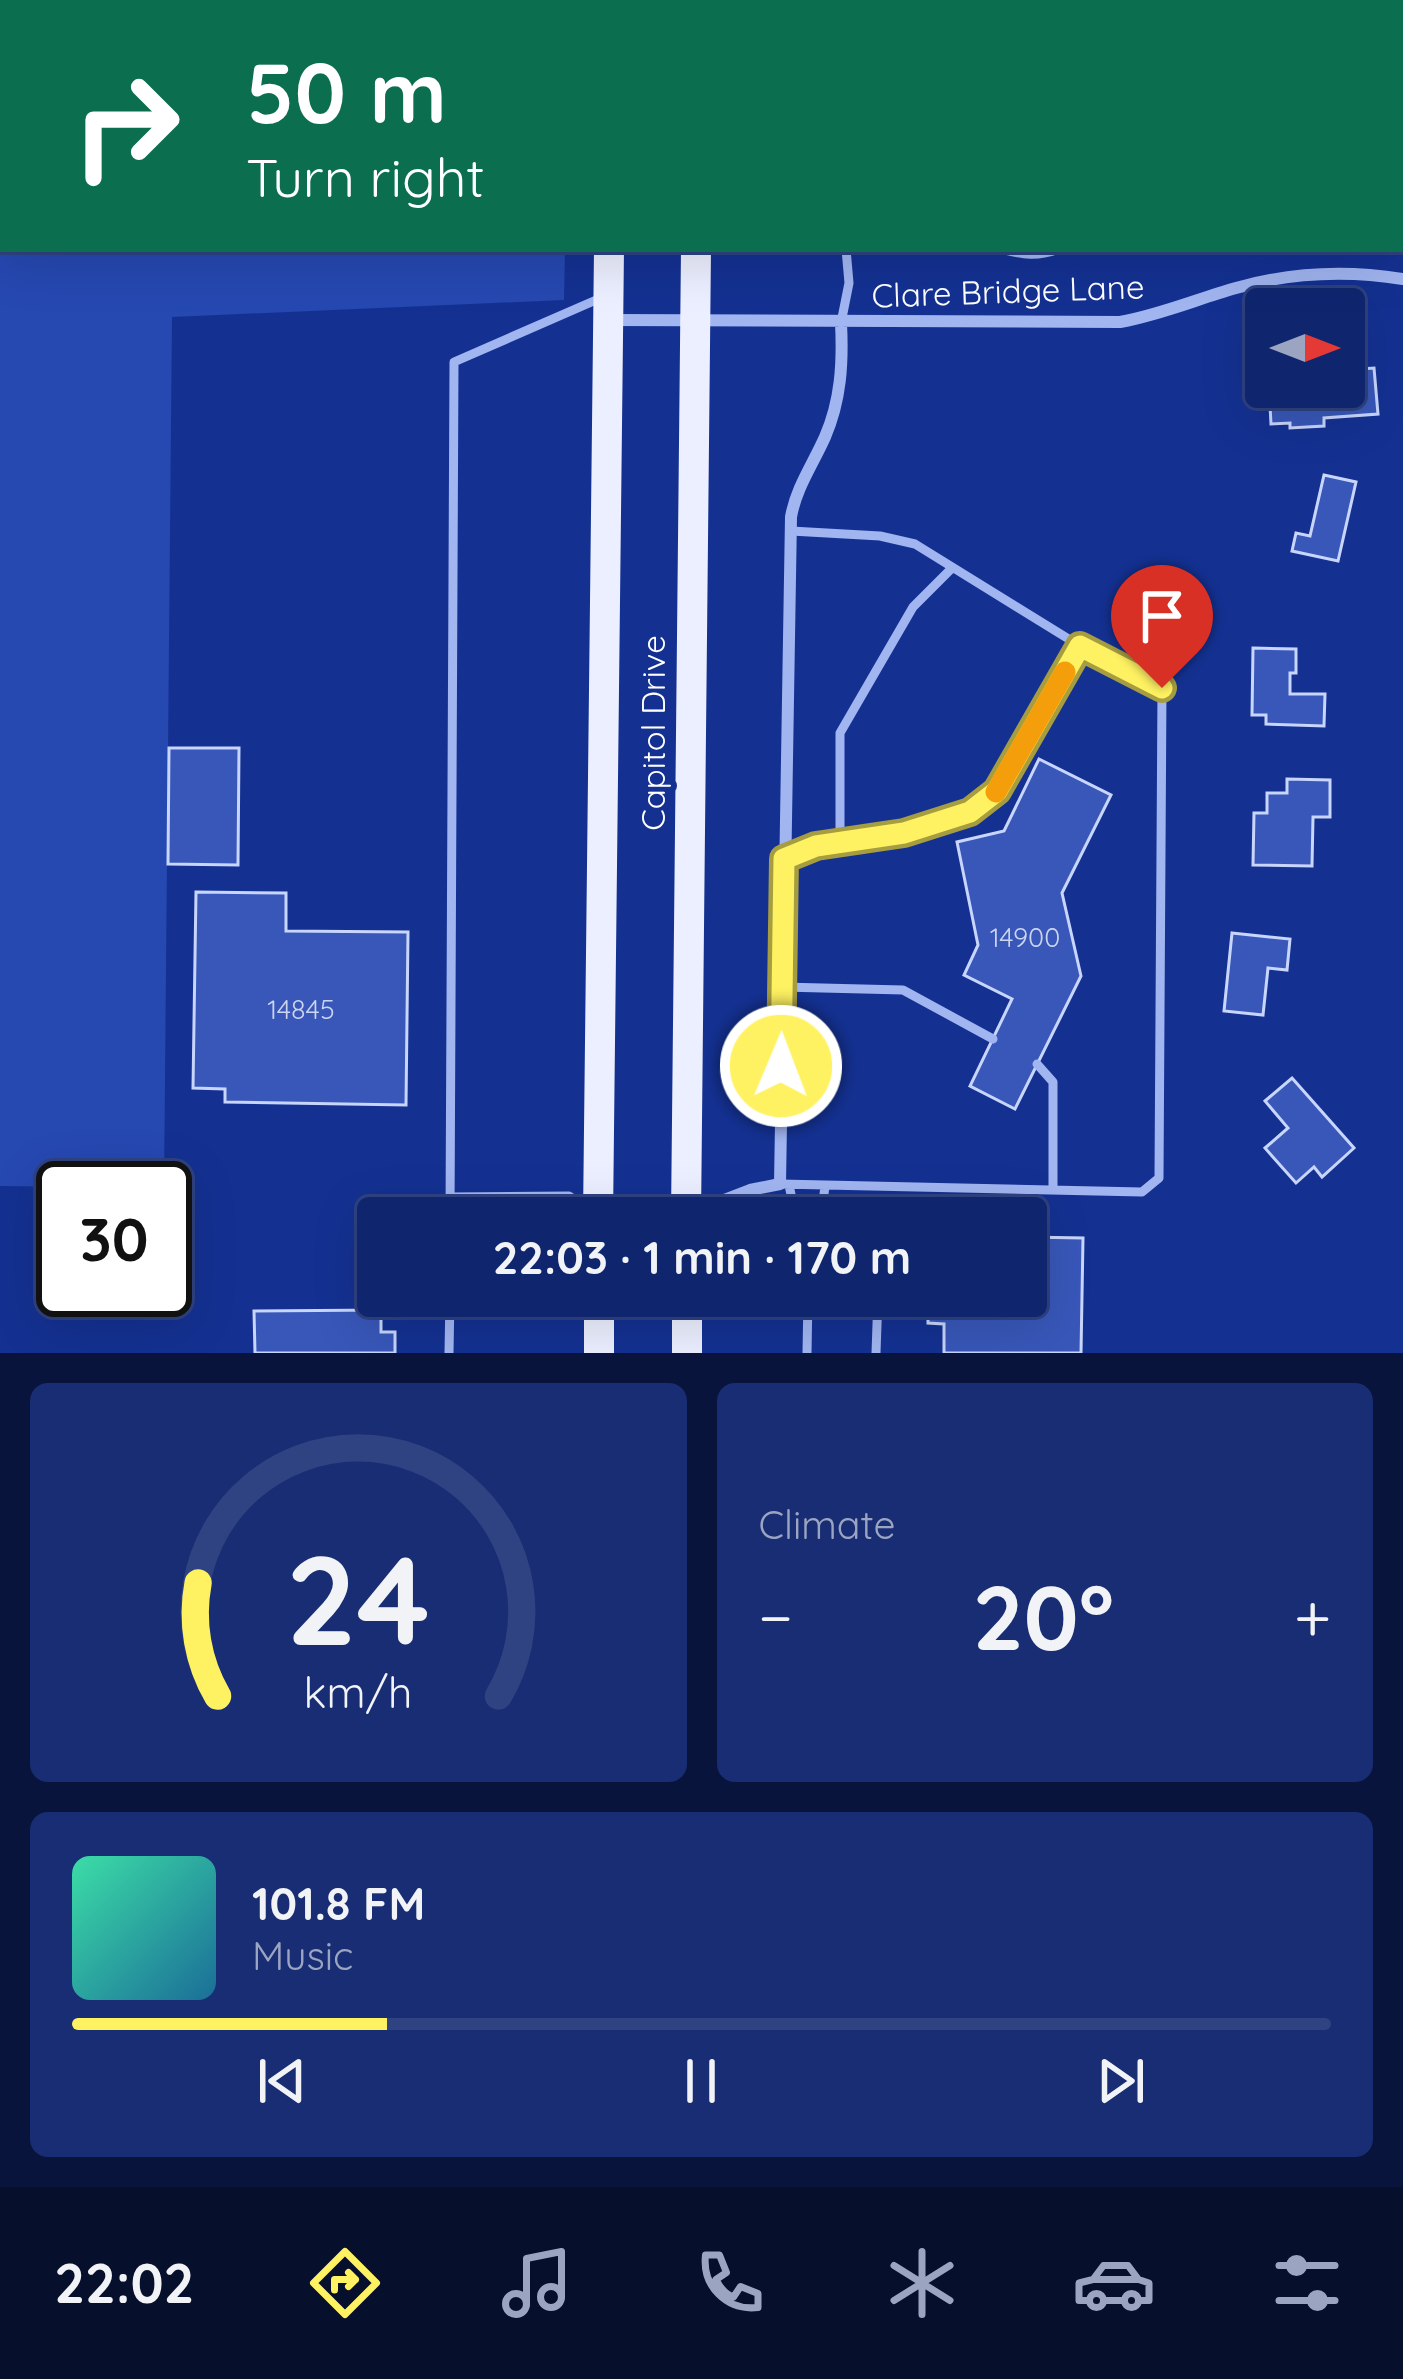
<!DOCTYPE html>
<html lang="en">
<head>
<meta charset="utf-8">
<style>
  :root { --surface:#0f256e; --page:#182d73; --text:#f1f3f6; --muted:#9ba5c2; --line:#2f4281; --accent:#fff262 }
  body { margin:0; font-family:Quicksand,sans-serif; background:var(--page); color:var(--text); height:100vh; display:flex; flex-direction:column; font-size:45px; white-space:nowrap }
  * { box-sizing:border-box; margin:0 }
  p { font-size:39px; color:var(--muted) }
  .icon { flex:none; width:66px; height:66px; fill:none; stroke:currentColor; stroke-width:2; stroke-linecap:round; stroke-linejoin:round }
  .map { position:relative; height:1353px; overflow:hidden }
  .drawer { display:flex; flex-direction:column; gap:30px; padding:30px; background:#08143c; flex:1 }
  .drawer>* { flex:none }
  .top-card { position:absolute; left:0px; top:0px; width:1404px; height:252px; box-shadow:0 12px 48px #0002,0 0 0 3px var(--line); background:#0b6e4f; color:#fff; overflow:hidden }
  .needle { width:78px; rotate:90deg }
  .tools { position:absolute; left:1245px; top:288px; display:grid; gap:24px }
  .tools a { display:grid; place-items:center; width:120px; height:120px; border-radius:12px; background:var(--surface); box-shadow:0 12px 48px #0002,0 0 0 3px var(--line); font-size:60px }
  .speed { position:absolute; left:36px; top:1161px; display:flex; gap:24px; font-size:60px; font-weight:700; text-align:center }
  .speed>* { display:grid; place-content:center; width:156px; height:156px; border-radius:50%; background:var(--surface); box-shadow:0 12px 48px #0002,0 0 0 3px var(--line); line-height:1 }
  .speed .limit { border:6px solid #111; border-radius:18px; background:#fff; color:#111 }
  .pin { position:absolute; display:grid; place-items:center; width:102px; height:102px; color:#fff; margin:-123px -51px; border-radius:50% 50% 50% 0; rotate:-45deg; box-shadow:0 0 12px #0007 }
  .pin .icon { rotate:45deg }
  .me { position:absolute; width:132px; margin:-66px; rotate:1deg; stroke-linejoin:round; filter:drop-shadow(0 0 9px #0008) }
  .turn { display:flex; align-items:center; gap:42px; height:252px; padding:0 48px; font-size:54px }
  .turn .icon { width:156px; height:156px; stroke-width:2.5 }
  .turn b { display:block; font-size:84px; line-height:102px }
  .big { font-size:90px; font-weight:700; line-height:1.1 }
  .drawer .widget { flex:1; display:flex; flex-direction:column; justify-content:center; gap:18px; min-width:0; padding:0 42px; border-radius:18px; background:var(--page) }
  .drawer .dial { align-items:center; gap:0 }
  .dial svg { height:312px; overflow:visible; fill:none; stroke:var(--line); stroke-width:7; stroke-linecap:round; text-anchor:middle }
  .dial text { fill:var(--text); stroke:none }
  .song { display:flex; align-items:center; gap:36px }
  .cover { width:144px; height:144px; border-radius:18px; background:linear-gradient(135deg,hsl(160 70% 55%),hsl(200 70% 35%)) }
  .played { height:12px; border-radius:6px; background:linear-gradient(90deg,var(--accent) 25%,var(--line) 25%) }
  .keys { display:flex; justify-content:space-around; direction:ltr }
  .heat { display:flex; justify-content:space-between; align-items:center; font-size:66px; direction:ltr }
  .drawer .tiles { flex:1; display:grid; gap:30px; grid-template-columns:1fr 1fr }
  .widget:last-child { grid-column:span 2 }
  .trip { position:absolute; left:357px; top:1197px; width:690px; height:120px; border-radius:12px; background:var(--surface); box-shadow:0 12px 48px #0002,0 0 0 3px var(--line); font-weight:700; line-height:120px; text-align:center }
  .dock { display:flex; height:192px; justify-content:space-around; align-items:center; background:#060f2c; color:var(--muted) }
  .dock .icon { width:84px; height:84px }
  .dock .current { color:var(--accent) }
  .dock b { font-size:54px; color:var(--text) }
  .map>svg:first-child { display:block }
  .green { fill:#2648b1 }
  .building { fill:#3857b9; stroke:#c8d5fc; stroke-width:3 }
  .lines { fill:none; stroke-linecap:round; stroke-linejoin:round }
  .lane { stroke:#a1b5f1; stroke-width:9 }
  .street { stroke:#a1b5f1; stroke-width:12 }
  .primary { stroke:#ecefff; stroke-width:30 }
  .route-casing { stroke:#a69d40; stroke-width:30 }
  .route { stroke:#fff262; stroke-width:21 }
  .slow { stroke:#f59e0b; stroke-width:21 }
  .labels { text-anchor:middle; stroke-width:12; stroke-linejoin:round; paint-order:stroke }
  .number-label { font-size:27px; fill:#cdd5ee }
  .street-label { font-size:33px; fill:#fff; stroke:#143192 }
</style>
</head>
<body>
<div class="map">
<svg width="1403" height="1353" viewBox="0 0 1403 1353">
  <rect width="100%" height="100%" fill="#143192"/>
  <path class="green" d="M0,0H566L3,3V249H565L564,300L172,317L164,1188L0,1186Z"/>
  <path class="building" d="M1374,368L1378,414L1324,418V426L1290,428V423L1271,424L1269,387H1344V370Z
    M1324,475L1356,482L1338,561L1292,551L1296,533L1310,536Z
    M1253,648L1296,649V673H1290V694H1325L1324,726L1266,724V715H1252Z
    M169,748H239L238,865L168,864Z
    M1039,759L1111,795L1062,893L1081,976L1015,1109L970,1086L1012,999L964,975L978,945L957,842L1004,831Z
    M1287,779L1330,780V817H1313L1312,866L1253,865L1254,813H1267V793H1287Z
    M196,892L286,893V931L408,932L406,1105L225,1102V1089L193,1088Z
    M1232,933L1290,939L1287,970L1268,968L1263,1015L1224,1011Z
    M1292,1078L1354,1148L1322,1177L1314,1167L1296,1183L1265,1148L1288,1128L1265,1101Z
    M1026,1237L1083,1238L1081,1353H944V1324L928,1323V1299L1026,1296Z
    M381,1310V1332H395V1353H255L254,1311Z"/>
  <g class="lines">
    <path class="lane" d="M1001,249C1023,255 1038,257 1059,249
      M841,323L849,283L846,249
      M840,842V733L913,607L951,569
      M784,859L816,846L904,833L970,812L997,791L1080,646
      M782,987L903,990L993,1039
      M1037,1064L1053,1082V1190
      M780,1184L1142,1192L1159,1178L1162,688L1080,646L915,544L880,536L791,531
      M789,1185L796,1218
      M450,1197L569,1196L590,1210
      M450,1218L454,362L603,297
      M821,1218L825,1186
      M449,1353L450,1296
      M807,1353L808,1296
      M876,1353L878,1296"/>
    <path class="street" d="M609,320L1120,322C1160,315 1197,299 1236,288C1292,272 1346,270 1403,279
      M600,1215H685L750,1190L780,1184L791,517C796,488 813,464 825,437C841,400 843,363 841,323"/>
    <path class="primary" d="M611,3V0
      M699,3V0
      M598,1218L609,249
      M686,1218L696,249
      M599,1296V1353
      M687,1296V1353"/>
  </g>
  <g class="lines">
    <defs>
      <path id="route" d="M781,1066L784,859L816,846L904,833L970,812L997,791L1080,646L1162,688"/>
    </defs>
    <use href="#route" class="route-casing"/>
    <use href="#route" class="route"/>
    <path class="slow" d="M996,792L1065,672"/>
  </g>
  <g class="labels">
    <g class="number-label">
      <text x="1025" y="947">14900</text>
      <text x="301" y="1019">14845</text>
    </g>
    <g class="street-label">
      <text transform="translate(1008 291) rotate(-2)" y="12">Clare Bridge Lane</text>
      <text transform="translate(653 733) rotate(-90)" y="12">Capitol Drive</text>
    </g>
  </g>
</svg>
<div class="tools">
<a><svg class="needle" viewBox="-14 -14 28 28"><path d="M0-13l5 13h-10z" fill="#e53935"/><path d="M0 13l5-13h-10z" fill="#9ba5c2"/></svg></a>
</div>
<div class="speed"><div class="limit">30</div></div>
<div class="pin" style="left:1162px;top:688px;background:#d93025"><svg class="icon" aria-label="arrive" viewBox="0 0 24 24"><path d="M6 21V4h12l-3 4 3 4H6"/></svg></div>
<svg class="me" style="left:781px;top:1066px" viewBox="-20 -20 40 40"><circle r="17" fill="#fff262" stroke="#fff" stroke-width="3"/><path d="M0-11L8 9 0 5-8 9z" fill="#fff"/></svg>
<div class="trip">22:03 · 1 min · 170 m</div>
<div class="top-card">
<div class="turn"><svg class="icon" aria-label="right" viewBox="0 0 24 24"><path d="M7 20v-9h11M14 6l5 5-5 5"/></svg><div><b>50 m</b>Turn right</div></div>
</div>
</div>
<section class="drawer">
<div class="tiles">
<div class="widget dial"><svg viewBox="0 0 100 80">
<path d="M14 69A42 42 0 1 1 86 69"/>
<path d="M14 69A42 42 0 0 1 9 40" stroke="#fff262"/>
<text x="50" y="56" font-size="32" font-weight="700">24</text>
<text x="50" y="72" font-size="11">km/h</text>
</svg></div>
<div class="widget"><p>Climate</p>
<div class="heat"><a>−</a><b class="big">20°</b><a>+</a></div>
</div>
<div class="widget">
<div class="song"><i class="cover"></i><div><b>101.8 FM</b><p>Music</p></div></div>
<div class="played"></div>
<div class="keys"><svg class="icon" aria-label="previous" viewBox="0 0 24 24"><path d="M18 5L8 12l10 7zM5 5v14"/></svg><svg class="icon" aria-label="pause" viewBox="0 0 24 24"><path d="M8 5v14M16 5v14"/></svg><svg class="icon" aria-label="next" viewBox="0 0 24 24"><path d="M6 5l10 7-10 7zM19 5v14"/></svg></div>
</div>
</div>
</section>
<nav class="dock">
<b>22:02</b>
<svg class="icon current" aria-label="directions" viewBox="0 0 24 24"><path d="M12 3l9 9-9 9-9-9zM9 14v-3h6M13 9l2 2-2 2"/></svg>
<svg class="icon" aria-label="music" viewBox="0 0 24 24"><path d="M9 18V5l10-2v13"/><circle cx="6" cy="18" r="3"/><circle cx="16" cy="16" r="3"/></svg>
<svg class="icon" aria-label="phone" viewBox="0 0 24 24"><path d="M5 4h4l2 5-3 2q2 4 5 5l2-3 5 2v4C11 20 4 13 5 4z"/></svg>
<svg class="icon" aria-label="climate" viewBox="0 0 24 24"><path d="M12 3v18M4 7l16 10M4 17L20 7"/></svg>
<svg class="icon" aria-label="car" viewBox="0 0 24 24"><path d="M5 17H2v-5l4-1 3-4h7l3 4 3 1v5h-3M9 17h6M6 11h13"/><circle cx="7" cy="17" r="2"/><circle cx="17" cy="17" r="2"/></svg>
<svg class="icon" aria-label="filters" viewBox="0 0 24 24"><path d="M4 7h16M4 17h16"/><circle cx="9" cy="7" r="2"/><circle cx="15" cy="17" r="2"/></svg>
</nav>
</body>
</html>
